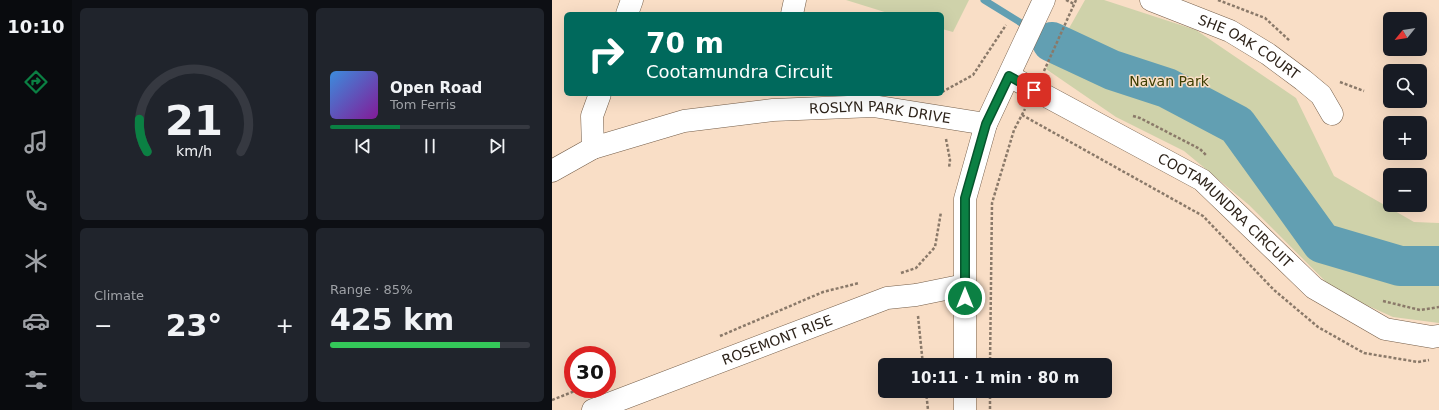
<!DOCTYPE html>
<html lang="en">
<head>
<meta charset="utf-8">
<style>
  :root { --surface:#171b24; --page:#20242c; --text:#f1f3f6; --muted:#9ea1a6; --line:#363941; --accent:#0b8043 }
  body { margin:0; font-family:"DejaVu Sans",sans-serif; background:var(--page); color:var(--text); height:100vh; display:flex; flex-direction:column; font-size:15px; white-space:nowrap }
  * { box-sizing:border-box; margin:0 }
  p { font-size:13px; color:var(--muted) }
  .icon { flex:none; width:22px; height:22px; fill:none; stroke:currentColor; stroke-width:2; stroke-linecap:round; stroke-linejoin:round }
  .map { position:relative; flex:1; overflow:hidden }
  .side { display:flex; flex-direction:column; gap:8px; padding:8px; background:#0d0f14; width:480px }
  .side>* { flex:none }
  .guide { position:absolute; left:12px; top:12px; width:380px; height:84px; border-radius:6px; box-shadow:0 4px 16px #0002; background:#00695c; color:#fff; overflow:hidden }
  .needle { width:26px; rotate:240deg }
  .fabs { position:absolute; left:831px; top:12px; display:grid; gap:8px }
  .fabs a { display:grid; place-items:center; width:44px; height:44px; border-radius:6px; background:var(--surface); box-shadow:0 4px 16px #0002; font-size:20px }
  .speed { position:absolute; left:12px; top:346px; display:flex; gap:8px; font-size:20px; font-weight:700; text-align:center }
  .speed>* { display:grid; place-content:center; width:52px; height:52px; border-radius:50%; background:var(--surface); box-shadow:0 4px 16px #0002; line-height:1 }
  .speed .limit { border:6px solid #d22; background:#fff; color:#111 }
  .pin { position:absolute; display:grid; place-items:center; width:34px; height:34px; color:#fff; margin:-17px; border-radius:8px; box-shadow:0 2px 6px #0006 }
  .me { position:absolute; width:44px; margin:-22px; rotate:0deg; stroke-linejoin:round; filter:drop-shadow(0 0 3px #0008) }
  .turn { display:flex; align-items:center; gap:14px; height:84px; padding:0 16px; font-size:18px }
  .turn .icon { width:52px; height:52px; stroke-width:2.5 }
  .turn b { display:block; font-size:28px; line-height:34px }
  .big { font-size:30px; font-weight:800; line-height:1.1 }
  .side .tile { flex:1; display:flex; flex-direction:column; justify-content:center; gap:6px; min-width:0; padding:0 14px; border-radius:6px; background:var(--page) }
  .side .dial { align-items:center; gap:0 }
  .dial svg { height:104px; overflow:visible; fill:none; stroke:var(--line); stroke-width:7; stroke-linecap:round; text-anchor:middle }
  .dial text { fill:var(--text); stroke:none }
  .song { display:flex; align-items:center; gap:12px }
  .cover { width:48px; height:48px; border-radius:6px; background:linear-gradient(135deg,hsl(210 70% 55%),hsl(290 70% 35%)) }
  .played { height:4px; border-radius:2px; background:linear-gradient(90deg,var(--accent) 35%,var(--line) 35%) }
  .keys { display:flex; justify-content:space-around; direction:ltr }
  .heat { display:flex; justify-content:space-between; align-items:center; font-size:22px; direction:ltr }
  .charge { height:6px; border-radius:3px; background:linear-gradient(90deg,#34c759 85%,var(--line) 0) }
  .side .tiles { flex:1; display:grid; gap:8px; grid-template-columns:repeat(2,1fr) }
  .trip { position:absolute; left:326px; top:358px; width:234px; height:40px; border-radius:6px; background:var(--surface); box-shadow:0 4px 16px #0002; font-weight:800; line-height:40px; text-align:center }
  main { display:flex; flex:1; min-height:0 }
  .menu { display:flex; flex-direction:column; width:72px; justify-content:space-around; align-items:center; background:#090b0e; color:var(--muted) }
  .menu .icon { width:28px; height:28px }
  .menu .active { color:var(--accent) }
  .menu b { font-size:18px; color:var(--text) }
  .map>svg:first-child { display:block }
  .green { fill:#cfd2aa }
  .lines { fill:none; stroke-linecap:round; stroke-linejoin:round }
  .stream { stroke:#629fb2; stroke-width:7 }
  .river { stroke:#629fb2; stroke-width:40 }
  .minor-casing { stroke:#755e49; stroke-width:23 }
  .path { stroke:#8a7969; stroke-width:2.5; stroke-dasharray:3 2; stroke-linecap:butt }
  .minor { stroke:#fff; stroke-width:22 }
  .route-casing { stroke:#07532c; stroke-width:10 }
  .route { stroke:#0b8043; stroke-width:7 }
  .labels { text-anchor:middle; stroke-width:3; stroke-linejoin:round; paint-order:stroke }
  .street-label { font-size:14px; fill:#2e241b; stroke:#f9dec6 }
  .park-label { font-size:14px; fill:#3c3d00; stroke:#f9dec6 }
</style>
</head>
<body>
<main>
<nav class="menu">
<b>10:10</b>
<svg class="icon active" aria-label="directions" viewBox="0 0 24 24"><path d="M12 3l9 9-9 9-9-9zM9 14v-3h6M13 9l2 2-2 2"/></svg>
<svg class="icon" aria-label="music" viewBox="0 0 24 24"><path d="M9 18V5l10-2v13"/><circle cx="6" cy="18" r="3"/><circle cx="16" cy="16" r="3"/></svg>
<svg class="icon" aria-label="phone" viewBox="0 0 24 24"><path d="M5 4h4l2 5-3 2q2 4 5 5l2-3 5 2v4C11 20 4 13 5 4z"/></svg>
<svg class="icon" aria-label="climate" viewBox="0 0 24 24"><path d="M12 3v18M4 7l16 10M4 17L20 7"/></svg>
<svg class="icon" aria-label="car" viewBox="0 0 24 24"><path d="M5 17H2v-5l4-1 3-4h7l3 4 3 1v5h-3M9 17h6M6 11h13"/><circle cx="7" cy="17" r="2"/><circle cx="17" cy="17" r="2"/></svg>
<svg class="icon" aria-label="filters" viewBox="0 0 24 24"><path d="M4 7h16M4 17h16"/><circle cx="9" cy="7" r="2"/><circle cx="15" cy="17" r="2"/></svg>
</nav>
<section class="side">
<div class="tiles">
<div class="tile dial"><svg viewBox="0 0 100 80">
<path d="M14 69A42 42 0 1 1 86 69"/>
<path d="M14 69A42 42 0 0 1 8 44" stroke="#0b8043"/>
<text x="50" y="56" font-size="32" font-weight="700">21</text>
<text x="50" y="72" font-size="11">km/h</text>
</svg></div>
<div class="tile">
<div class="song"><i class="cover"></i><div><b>Open Road</b><p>Tom Ferris</p></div></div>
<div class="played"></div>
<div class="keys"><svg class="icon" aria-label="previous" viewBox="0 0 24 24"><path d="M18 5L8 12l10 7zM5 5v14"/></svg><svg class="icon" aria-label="pause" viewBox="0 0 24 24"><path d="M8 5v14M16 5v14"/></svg><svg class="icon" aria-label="next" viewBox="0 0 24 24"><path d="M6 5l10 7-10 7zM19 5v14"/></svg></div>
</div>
<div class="tile"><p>Climate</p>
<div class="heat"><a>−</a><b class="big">23°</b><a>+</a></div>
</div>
<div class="tile"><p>Range · 85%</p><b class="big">425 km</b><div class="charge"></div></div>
</div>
</section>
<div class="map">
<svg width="887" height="410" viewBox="0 0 887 410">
  <rect width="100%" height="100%" fill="#f9dec6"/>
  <path class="green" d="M294,0H417L401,32L390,29V14H339Z
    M533,0H552L644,30L744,98L782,176L862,222L887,223V323L841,317L783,291L697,205L632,151L564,117L494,69Z"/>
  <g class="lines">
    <path class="stream" d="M432,0L500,42"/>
    <path class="river" d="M500,42L560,70L615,88L685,125L770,243L848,266H887"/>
    <defs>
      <g id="minor">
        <path id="s1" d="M599,0L678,31L716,54L751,80L769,95L780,114"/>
        <path d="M75,14L80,0"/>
        <path d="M240,14L243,0"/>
        <path id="s2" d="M457,76L650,180L762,288L833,329L880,337L887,336"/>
        <path d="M41,148L40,116L48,94"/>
        <path id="s3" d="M0,171L41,148L132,121L221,110L321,106L434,124"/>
        <path d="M413,365V199L434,124L492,0"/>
        <path id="s4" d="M41,410L335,298L364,295L413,285"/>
        <path d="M413,410V391"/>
      </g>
    </defs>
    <use href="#minor" class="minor-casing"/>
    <path class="path" d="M514,0L522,4
      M666,0L713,18L738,41
      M492,71L524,0
      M788,82L812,91
      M390,92L421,75L454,25
      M470,115L651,216L722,290L766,327L812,353L866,362L877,360
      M581,116L588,118L648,149L655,156
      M394,139L398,160L397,168
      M349,273L364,268L383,247L389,212
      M831,301L868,310L887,307
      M366,316L371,365
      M168,336L271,292L307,283
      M438,365L440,203L462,130L473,109
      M374,391L376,410
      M438,391V410
      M0,400L28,389"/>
    <use href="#minor" class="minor"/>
  </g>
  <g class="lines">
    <defs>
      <path id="route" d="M413,298V198L434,124L457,76L482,90"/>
    </defs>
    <use href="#route" class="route-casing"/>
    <use href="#route" class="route"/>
  </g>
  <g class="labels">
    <g class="street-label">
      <text dy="5" stroke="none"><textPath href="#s1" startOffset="109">SHE OAK COURT</textPath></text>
      <text dy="5" stroke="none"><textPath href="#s3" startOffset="339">ROSLYN PARK DRIVE</textPath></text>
      <text dy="5" stroke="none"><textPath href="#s2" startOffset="256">COOTAMUNDRA CIRCUIT</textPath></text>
      <text dy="5" stroke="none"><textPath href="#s4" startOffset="197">ROSEMONT RISE</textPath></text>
    </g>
    <g class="park-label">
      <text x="617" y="86">Navan Park</text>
    </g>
  </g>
</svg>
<div class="fabs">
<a><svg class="needle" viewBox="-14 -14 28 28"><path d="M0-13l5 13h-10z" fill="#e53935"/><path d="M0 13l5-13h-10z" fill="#9ea1a6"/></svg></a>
<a><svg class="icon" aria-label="search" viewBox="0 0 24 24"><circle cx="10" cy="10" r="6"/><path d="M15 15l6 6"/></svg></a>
<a>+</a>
<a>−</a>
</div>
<div class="speed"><div class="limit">30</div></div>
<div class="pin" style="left:482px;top:90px;background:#d93025"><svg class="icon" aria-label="arrive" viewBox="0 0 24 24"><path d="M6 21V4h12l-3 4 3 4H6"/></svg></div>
<svg class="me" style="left:413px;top:298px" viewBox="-20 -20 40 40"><circle r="17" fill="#0b8043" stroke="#fff" stroke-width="3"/><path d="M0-11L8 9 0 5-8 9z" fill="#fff"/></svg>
<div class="trip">10:11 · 1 min · 80 m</div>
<div class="guide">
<div class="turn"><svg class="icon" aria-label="right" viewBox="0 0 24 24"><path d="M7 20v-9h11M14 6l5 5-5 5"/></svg><div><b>70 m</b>Cootamundra Circuit</div></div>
</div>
</div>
</main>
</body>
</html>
